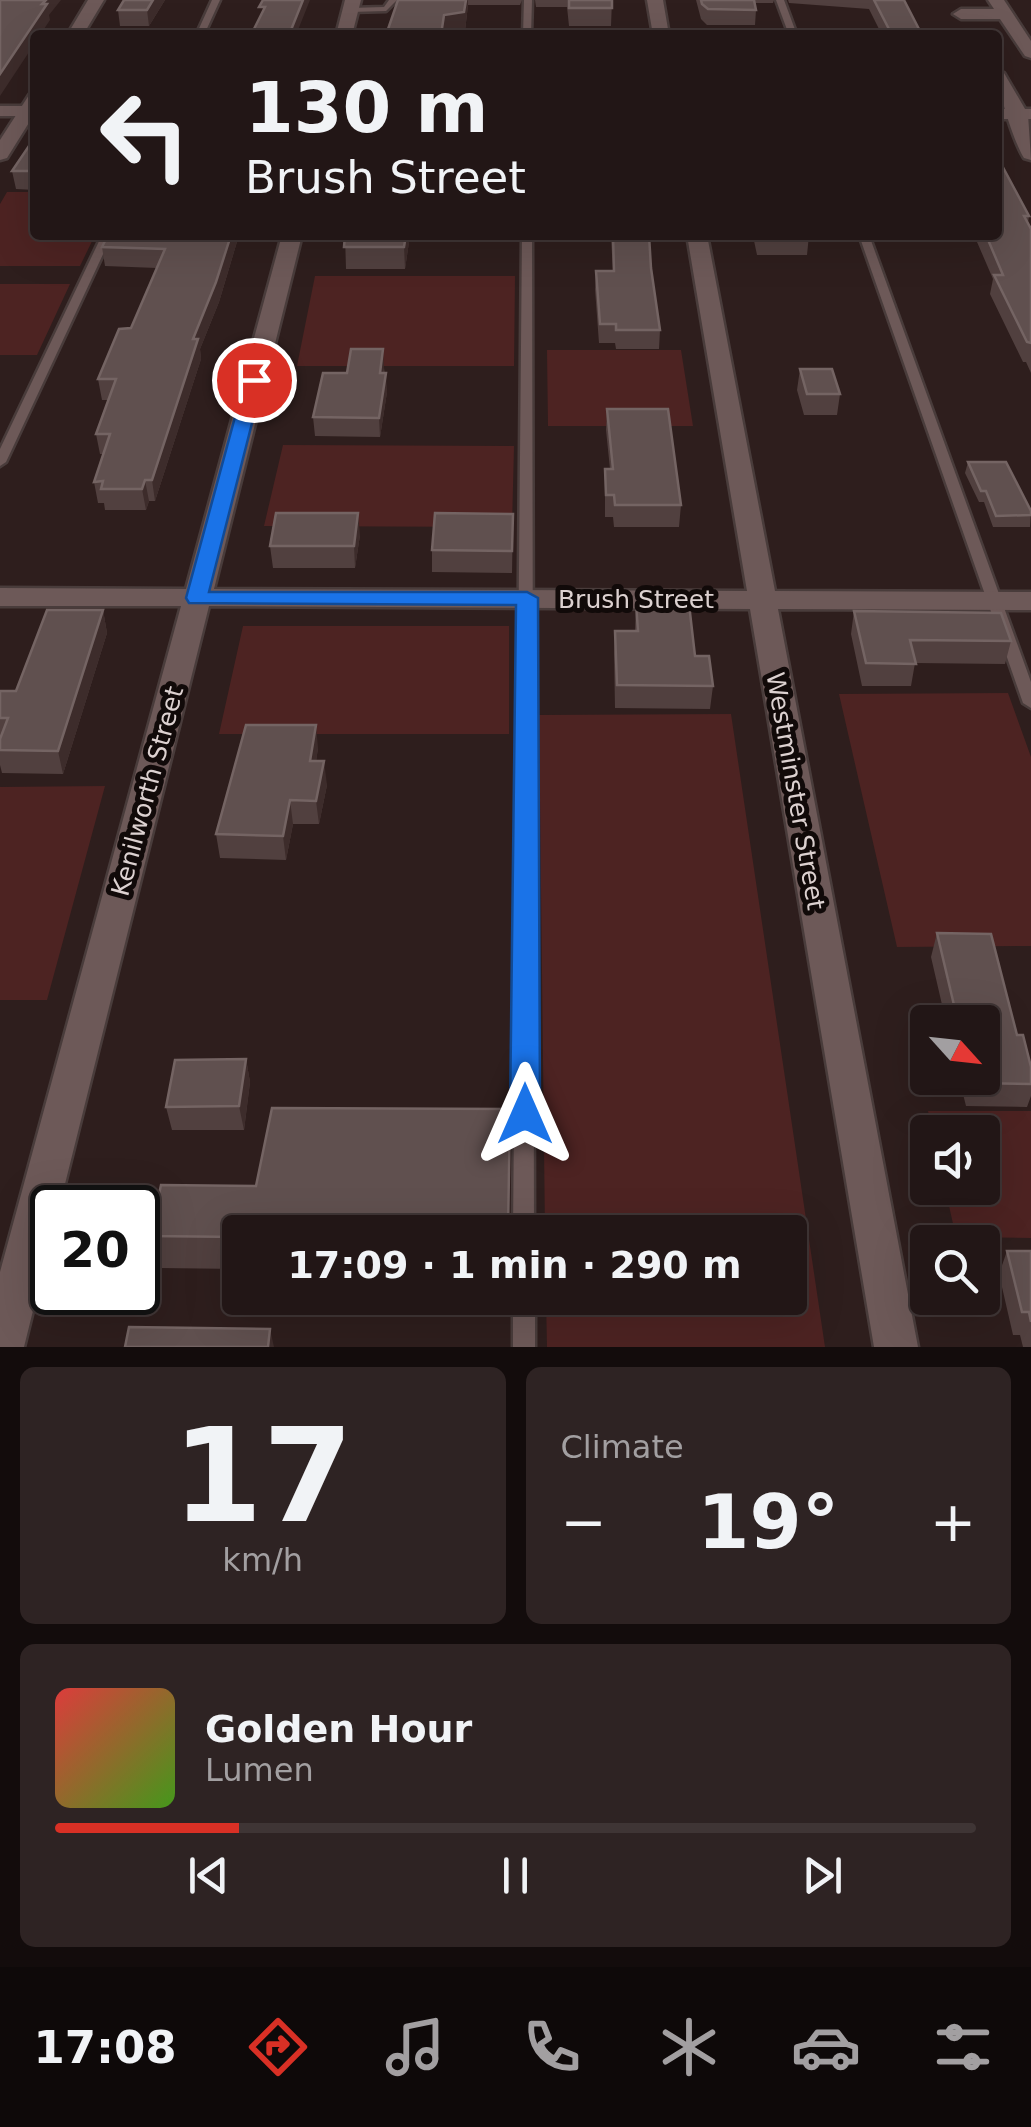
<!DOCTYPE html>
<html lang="en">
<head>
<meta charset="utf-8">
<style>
  :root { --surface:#221616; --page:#2e2323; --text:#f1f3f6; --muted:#a29fa1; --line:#3f3535; --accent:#d93025 }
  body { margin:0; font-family:"DejaVu Sans",sans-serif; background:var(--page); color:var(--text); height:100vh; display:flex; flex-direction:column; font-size:38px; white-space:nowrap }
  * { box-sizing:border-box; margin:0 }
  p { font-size:32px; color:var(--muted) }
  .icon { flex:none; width:55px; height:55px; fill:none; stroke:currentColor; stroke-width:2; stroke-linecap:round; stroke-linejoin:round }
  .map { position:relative; height:1347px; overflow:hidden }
  .panel { display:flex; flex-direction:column; gap:20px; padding:20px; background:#130c0c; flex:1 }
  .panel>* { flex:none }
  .banner { position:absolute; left:30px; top:30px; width:972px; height:210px; border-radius:10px; box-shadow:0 10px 40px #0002,0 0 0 2px var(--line); background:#221616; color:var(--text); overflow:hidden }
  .needle { width:65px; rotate:117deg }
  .controls { position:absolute; left:910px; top:1005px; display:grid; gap:20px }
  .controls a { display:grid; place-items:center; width:90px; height:90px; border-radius:10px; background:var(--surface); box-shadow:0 10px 40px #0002,0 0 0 2px var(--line); font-size:50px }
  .speed { position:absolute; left:30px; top:1185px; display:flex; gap:20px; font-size:50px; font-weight:700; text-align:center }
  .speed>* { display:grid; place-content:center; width:130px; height:130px; border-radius:50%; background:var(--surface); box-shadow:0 10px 40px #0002,0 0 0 2px var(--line); line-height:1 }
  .speed .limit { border:5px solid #111; border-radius:15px; background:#fff; color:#111 }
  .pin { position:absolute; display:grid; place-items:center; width:85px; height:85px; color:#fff; margin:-42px; border:5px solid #fff; border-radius:50%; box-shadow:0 2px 10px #0007 }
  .me { position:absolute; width:110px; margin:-55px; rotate:0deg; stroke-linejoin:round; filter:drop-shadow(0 0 8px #0008) }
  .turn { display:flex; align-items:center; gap:35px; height:210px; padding:0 50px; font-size:45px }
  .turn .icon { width:130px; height:130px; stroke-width:2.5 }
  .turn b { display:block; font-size:70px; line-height:85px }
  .big { font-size:75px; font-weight:800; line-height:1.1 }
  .panel .tile { flex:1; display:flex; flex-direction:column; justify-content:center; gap:15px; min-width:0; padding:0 35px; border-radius:15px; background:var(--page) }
  .panel .dial { align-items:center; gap:0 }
  .dial b { font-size:130px; line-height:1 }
  .song { display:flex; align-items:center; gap:30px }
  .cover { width:120px; height:120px; border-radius:15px; background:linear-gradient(135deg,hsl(0 70% 55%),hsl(100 70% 35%)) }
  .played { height:10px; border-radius:5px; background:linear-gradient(90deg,var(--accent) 20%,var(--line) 20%) }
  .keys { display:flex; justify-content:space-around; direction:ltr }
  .heat { display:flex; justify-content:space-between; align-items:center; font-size:55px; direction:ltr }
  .panel .tiles { flex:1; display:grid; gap:20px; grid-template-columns:1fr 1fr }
  .tile:last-child { grid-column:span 2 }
  .trip { position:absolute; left:222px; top:1215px; width:585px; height:100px; border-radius:10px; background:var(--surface); box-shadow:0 10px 40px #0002,0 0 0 2px var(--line); font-weight:800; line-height:100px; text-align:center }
  .tab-bar { display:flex; height:160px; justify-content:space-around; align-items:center; background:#0e0909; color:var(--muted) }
  .tab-bar .icon { width:70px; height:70px }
  .tab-bar .active { color:var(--accent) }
  .tab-bar b { font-size:45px; color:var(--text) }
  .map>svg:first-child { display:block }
  .green { fill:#4d2322 }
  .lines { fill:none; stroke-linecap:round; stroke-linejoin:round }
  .lane-casing { stroke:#493c3b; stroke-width:5 }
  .street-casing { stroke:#493c3b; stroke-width:5 }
  .secondary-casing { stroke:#493c3b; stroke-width:5 }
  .lane { fill:#6d5958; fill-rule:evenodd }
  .street { fill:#6d5958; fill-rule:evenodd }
  .secondary { fill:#6d5958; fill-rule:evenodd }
  .wall { fill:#51403f }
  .shaded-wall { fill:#3d2c2b }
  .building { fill:#60504f; stroke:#746463; stroke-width:2.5 }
  .route { fill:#1a73e8; stroke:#114b97; stroke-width:2.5 }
  .labels { text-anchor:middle; stroke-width:10; stroke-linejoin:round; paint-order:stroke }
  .street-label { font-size:25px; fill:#dcd1d0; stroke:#110a09 }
</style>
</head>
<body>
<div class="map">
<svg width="1031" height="1347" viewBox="0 0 1031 1347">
  <rect width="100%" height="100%" fill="#2e1e1d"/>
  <path class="green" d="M7,192H35V235H95L80,266H0V204Z
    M315,276H515L514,366H297Z
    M0,284H70L37,355H0Z
    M547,350H681L693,426H548Z
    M283,445L514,446L512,527L264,526Z
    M243,626H509V734H219Z
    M1008,693L1031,757V946L897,947L839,694Z
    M731,714L825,1347H547L546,1298H790V1232H545L539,715Z
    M105,786L47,1000H0V787Z
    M928,1111H1031V1238L956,1237L945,1188H982V1132H933Z"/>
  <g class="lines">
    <defs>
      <path id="lane" d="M212,0H220L204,35H196Z
        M389,0H397L386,11L350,12L346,10L350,8L384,7Z
        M524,0H532L531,35H523Z
        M776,0H784L797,35H789Z
        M102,235H112L6,462L0,466V449Z
        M522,235H532L534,1232H513Z
        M859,235H869L1031,682V708L1023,703Z
        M513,1298H535V1347H513Z"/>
      <path id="street" d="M88,0H104L83,35H67Z
        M345,0H361L352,35H336Z
        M647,0H663L669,35H653Z
        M988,0H1004L1031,41V58L1025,56L1000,19H961L953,14L961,9H994Z
        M998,72L1004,73L1028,114L1031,160L1024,158C1014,142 997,90 998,72Z
        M35,94V113L7,158L0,160V140L29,95Z
        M282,235H302L214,589L747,591L687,235H707L775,591L1031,592V610L778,609L918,1347H874L750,609L209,606L59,1208H52V1234L24,1347H0V1272L181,606H0V588L186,589Z"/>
      <path id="secondary" d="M0,106H35V116H0Z
        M998,109H1031V119H998Z"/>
    </defs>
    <use href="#lane" class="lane-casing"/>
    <use href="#street" class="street-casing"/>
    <use href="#secondary" class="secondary-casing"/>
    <use href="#lane" class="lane"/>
    <use href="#street" class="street"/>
    <use href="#secondary" class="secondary"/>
  </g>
  <path class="wall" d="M124,0H165L149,26H120L118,10Z
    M398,0H522L520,5H468L465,31L445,33L444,35H386Z
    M535,0H612L611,26H569L567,7H536Z
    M696,0H774L773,3H755L756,10L755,25H707L701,19Z
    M788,0H904L922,35H882L869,9L789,3Z
    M35,137V190L16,189L12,171Z
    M998,158L1029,216L1028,223L1031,229V373L1026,362H1023L990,294L993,279L974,235H998Z
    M108,235H239L219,302L200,349L201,359L155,501H149L146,510H105L104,503H98L94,482L103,454H100L96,434L109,400H102L98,379L131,328L157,268L105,266L102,247Z
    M345,235H410L405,269H346Z
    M607,235H649L651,268L660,330L659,349H616L615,343H599L595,289L596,271H613L611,238H607Z
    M746,235H809L807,255H757L753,236Z
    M384,368L387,392L380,437L315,436L313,417L347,373Z
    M800,369L840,394L837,415H804L797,390Z
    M607,409L681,505L679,527H614L613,517H605V469H610L606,430Z
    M968,462L1031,511L1030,527H993L984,502H979L965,473Z
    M513,514L512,573L432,572V550Z
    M360,535L355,568H273L270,546Z
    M636,603L695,656L713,686L710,709L615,708L614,654L615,631H635Z
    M103,610L107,633L63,774L2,773L0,765V691H16Z
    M854,611L1011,641L1005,664L915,663L911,686H862L851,634Z
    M318,748L316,761L327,785L319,824H293L286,860L220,858L216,834Z
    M937,933L1017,1035L1031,1067V1096L1027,1107L966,1106L959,1078H982V1022H946L931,957Z
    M246,1059L250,1082L244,1130H172L166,1107Z
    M510,1109L240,1232V1269L159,1268L150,1236L256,1186Z
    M1007,1251H1031V1347H1023L1020,1335H1013L999,1274Z"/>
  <path class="shaded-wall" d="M46,0H61L49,15L50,20L40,35H35V43L0,96V74Z
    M153,0H165L149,26L147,10Z
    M303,0H310L296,35H289Z
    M466,0H468V5L465,31L441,35L444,15Z
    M231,235H239L219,302L200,349L201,359L155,501L152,480L193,339Z
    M406,235L410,236L405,269L404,247Z
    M383,349L384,368L381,392L380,373Z
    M386,373L387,392L380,437L379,418Z
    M145,480L149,501L146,510L142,489Z
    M358,513L360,535L355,568L354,546Z
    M103,610L107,633L63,774L58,751Z
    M316,725L318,748L313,784L310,761Z
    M324,761L327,785L319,824L316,801Z
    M290,800L293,824L286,860L283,836Z
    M246,1059L250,1082L244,1130L239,1106Z
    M270,1329L274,1347H268Z"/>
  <path class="building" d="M0,0H46L42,4H47L0,74Z
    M124,0H153L147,10H118Z
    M263,0H303L289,35H251L265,7H259Z
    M398,0H466L464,12L444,15L441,35H386Z
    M569,0H612V8H569Z
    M701,0H754L756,10L708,9L702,4Z
    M874,0H904L922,35H892Z
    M35,137V171H12Z
    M998,158L1029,216H1024L1031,229V343L1027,342L994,275H1003L986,235H998Z
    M108,235H231L216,282L193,339H198L152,480H145L142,489H101L103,481L94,482L110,434H96L116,379H98L119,329L131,328L165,249L102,247Z
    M345,235H406L404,247H344Z
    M613,235H649L651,268L660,330H616V324H600L596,271H614Z
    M351,349H383L380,373H386L379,418L313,417L323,373H347Z
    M800,369H832L840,394H807Z
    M607,409H668L681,505H615L614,495H606L605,469H613Z
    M968,462H1006L1031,511V515L996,516L986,491H981Z
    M276,513H358L354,546H270Z
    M435,513L513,514L512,551L432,550Z
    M636,603L689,604L695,656H709L713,686L617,685L615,631H638Z
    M47,610H103L58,751L0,750V739L8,718H0V691H16Z
    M854,611L1001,613L1011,641L910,640L916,664L866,663Z
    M246,725H316L310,761H324L316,801L290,800L283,836L216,834Z
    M937,933L991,934L1017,1035H1023L1031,1067V1084L972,1083L971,1078H982V1022H958Z
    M246,1059L239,1106L166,1107L175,1060Z
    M272,1108L510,1109L508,1232H240V1237L150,1236L161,1185L256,1186Z
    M1007,1251H1031V1322L1029,1312H1022Z
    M129,1327L270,1329L268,1347H125Z"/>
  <path class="route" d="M254,375L263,380L209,592H527L538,598L540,1114L536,1123L525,1126L514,1123L510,1114L516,605L189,603L186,598L245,380Z"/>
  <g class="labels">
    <g class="street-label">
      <text x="636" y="608">Brush Street</text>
      <text transform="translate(147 791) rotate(-75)" y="9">Kenilworth Street</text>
      <text transform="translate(796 791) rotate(80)" y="9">Westminster Street</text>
    </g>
  </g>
</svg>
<div class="controls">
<a><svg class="needle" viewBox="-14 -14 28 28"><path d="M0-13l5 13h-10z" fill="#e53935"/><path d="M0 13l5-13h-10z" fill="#a29fa1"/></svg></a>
<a><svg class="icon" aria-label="sound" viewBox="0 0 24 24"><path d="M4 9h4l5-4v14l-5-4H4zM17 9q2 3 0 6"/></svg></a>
<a><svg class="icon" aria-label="search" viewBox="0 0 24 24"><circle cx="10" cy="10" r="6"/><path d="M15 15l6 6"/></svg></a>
</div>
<div class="speed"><div class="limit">20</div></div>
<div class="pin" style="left:254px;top:380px;background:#d93025"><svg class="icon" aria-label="arrive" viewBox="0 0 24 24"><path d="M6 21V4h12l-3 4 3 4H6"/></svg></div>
<svg class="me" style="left:525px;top:1114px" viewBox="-20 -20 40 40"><path d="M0-17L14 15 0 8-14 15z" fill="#1a73e8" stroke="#fff" stroke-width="4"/></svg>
<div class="trip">17:09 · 1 min · 290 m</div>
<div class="banner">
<div class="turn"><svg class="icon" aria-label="left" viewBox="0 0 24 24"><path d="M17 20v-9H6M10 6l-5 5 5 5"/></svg><div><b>130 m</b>Brush Street</div></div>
</div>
</div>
<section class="panel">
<div class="tiles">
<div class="tile dial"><b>17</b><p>km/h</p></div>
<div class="tile"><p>Climate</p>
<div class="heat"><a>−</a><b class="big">19°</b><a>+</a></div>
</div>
<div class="tile">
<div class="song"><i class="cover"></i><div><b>Golden Hour</b><p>Lumen</p></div></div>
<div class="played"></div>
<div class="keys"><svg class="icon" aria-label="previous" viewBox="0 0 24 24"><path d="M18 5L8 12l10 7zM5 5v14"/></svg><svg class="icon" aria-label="pause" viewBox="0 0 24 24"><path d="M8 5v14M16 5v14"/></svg><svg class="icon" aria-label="next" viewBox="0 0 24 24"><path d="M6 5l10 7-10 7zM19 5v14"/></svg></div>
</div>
</div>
</section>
<nav class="tab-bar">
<b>17:08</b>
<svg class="icon active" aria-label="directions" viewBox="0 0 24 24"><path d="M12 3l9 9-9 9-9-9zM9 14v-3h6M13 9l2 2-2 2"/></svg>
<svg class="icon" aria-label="music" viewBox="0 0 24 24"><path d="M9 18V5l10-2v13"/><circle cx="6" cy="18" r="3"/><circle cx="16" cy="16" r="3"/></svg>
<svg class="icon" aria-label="phone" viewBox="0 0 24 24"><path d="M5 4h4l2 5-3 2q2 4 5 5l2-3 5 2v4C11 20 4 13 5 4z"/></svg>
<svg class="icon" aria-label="climate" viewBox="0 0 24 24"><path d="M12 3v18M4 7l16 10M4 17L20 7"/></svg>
<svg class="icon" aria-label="car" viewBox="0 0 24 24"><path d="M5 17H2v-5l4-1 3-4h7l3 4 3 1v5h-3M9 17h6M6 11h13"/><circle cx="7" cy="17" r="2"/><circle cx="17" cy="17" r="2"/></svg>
<svg class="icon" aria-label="filters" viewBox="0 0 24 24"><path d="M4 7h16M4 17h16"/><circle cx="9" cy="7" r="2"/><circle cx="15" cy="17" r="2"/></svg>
</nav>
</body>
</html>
